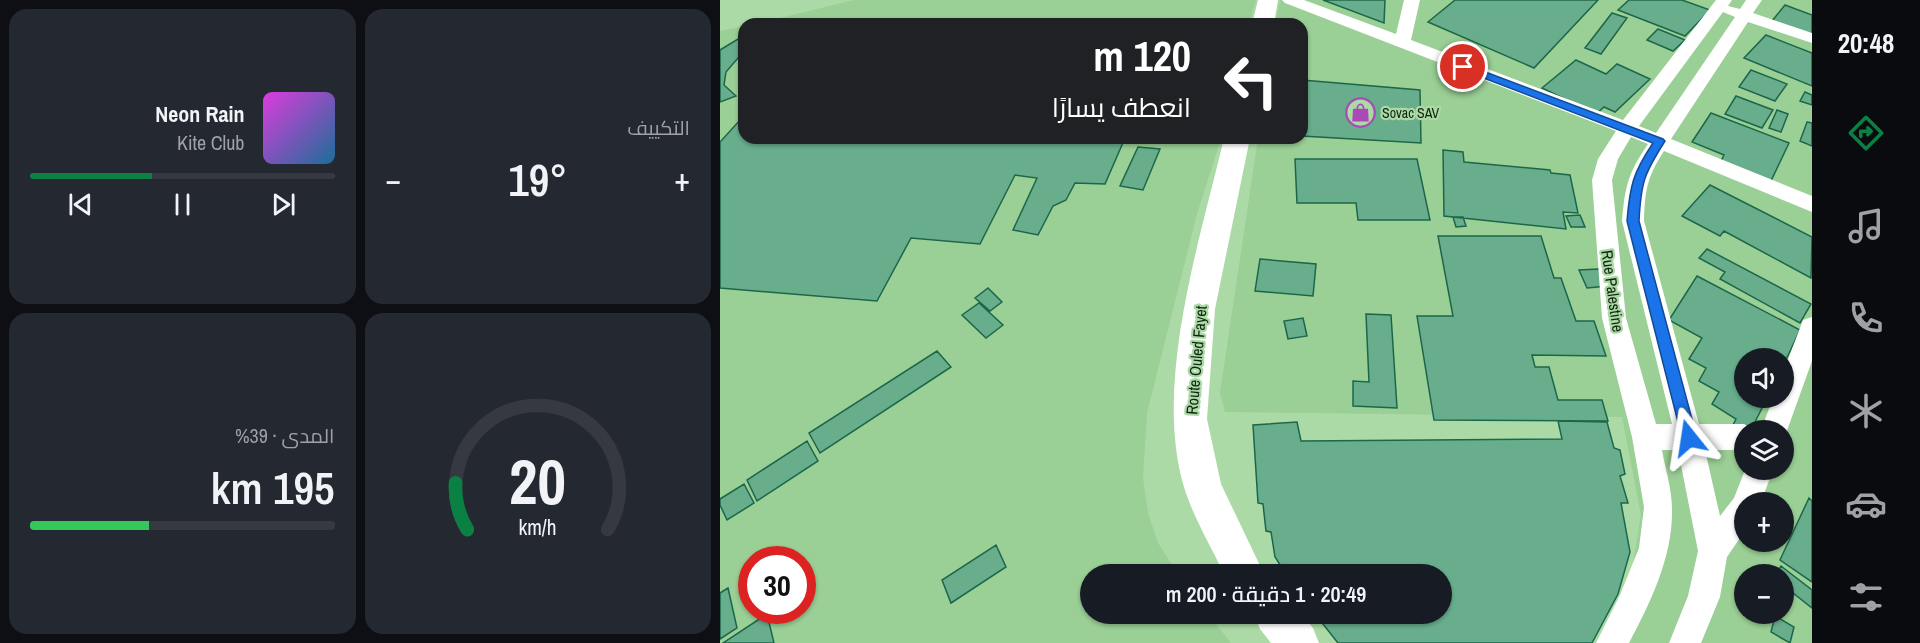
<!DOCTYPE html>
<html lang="ar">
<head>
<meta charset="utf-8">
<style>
  :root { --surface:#171b24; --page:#242831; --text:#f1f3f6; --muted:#9ea1a6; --line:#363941; --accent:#0b8043 }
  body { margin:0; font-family:"Archivo Narrow",Cairo,sans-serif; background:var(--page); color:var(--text); direction:rtl; height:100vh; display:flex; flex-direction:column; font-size:22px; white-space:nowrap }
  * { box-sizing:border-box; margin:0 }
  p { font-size:20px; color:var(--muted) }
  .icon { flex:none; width:33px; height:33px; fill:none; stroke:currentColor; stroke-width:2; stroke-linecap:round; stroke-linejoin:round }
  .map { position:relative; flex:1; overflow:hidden; direction:ltr }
  .sheet { display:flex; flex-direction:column; gap:9px; padding:9px; background:#0d0f14; width:720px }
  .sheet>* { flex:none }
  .top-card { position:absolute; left:18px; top:18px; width:570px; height:126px; border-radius:18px; box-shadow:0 2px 4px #0004; direction:rtl; background:#202124; color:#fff; overflow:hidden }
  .tools { position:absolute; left:1014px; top:348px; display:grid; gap:12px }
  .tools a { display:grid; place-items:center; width:60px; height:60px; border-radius:50%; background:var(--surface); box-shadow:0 2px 4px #0004; font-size:30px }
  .speed { position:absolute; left:18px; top:546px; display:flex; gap:12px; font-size:30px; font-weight:700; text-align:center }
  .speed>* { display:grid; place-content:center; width:78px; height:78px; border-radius:50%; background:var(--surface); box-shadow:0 2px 4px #0004; line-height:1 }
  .speed .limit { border:9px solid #d22; background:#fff; color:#111 }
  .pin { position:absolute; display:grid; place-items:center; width:51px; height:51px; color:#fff; margin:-26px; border:3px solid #fff; border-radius:50%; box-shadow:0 2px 6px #0007 }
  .me { position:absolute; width:66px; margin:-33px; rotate:345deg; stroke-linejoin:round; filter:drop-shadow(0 0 4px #0008) }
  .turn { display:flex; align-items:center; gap:21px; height:126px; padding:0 18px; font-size:27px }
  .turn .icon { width:78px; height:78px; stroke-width:2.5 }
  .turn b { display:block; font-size:42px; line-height:51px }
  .big { font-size:45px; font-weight:600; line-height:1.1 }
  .sheet .tile { flex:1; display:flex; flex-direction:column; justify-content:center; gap:9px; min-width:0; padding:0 21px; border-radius:18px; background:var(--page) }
  .sheet .dial { align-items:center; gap:0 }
  .dial svg { height:156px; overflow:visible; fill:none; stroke:var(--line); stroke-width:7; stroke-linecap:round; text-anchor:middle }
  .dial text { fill:var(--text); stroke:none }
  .song { display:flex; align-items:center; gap:18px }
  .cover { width:72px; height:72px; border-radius:9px; background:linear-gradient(135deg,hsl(300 70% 55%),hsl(200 70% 35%)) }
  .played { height:6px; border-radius:3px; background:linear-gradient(90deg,var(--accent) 40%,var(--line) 40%) }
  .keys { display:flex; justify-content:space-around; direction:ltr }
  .heat { display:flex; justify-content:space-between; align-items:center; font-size:33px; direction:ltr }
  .charge { height:9px; border-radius:4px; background:linear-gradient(90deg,#34c759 39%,var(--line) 0) }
  .sheet .tiles { flex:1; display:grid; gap:9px; grid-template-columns:repeat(2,1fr) }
  .trip { position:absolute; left:360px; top:564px; width:372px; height:60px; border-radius:30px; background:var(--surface); box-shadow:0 2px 4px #0004; font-weight:600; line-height:60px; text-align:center; direction:rtl }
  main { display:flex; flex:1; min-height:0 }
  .menu { display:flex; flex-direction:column; width:108px; justify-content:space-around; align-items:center; background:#090b0e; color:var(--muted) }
  .menu .icon { width:42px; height:42px }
  .menu .selected { color:var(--accent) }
  .menu b { font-size:27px; color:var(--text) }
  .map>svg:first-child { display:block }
  .built { fill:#9acf95; fill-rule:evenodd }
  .building { fill:#68ae8d; stroke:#1c6749; stroke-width:1.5 }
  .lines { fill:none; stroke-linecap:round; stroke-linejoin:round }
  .minor { fill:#fff; fill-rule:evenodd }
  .major { fill:#fff; fill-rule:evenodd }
  .route { fill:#1a73e8; stroke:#114b97; stroke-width:1.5 }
  .labels { text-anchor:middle; stroke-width:4.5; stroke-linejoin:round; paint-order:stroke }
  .far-poi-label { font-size:14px; fill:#122511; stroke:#abdaa6; text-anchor:start }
  .street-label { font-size:16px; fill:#122511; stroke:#abdaa6 }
</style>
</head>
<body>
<main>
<nav class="menu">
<b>20:48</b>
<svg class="icon selected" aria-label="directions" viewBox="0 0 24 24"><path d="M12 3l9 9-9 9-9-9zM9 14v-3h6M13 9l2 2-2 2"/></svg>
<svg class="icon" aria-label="music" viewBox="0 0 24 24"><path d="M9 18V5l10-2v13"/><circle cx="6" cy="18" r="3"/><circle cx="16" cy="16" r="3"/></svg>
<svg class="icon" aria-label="phone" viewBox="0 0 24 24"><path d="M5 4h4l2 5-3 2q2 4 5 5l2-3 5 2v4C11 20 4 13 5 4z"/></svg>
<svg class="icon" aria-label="climate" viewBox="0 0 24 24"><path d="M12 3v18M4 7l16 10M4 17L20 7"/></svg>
<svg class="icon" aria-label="car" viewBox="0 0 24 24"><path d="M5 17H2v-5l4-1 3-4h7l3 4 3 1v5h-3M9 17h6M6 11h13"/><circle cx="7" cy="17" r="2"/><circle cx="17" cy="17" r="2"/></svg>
<svg class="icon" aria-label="filters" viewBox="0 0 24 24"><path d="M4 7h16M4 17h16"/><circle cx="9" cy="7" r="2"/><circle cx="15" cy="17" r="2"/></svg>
</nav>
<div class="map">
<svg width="1092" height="643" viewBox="0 0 1092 643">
  <rect width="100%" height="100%" fill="#abdaa6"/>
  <path class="built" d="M134,0H536L529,24H36Z
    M560,0H1092V643H877L909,587L921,515L902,417L505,412L500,393L538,138H582V24H555ZM1024,358H1064V398H1024ZM1024,430H1064V470H1024ZM1024,502H1064V542H1024ZM1024,574H1064V614H1024Z
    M24,26V138H497L500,142L477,214L427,413L423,478L428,513L438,543L458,574H370V614H488L511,643H0V31ZM32,560H82V610H32Z"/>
  <path class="building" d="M603,0H665L664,23Z
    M735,0H878L814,68L708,22Z
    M909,0H962L990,10L965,36L898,10Z
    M1065,5L1092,15V35L1052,21Z
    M892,13L907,18L881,54L865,48Z
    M938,29L965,40L953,51L927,40Z
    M1046,35L1092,53V86L1024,58Z
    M23,36L24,51L6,72L4,85L16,96L0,102V50Z
    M856,60L886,74L897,64L930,79L895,112L884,107L876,114L822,88Z
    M1031,70L1067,84L1055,101L1019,87Z
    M582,80L700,90L701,143L582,136Z
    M1085,92L1092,95V105L1080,101Z
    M1016,96L1053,110L1042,128L1005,114Z
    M1057,110L1068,114L1061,132L1049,128Z
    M991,113L1069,143L1050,183L1000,163L1004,155L972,142Z
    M21,119H24V138H405L385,184L355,183L346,200L333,206L318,235L293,230L317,178L295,175L260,244L191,238L157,301L0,288V142Z
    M1087,122L1092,123V146L1080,141Z
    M418,147L440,149L423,190L400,186Z
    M723,150L743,152L744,162L830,170L831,173L850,175L858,213L843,212L846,229L724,216Z
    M575,159H697L710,220H638L636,203H577Z
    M990,185L1092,237L1091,278L1004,231L1000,236L962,216Z
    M860,215L865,227H851L846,216Z
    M733,217H743L746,226L736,227Z
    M718,236H821L834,278H841L856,321H874L886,356L812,355L815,367H829L838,400H882L888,421L714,420L697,316H733Z
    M987,249L1091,304L1080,323L1000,279L1005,272L979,258Z
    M540,259L596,264L593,296L535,291Z
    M879,269L888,286L867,288L859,270Z
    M977,276L1080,330L1064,364V358H1024V398H1047L1031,430H1024V438L1011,429L1016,419L992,404L999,392L979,381L986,368L969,359L982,338L949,320Z
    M268,288L282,302L270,311L255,298Z
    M259,303L283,325L266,338L242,315Z
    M646,314L671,315L677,408L633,406V381L649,382Z
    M583,318L587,336L568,339L564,321Z
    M217,351L231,367L100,453L89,433Z
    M838,421L887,422L894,448L900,450L905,474L900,476L908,503H901L910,552L898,594L872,643H618L595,614H722V574H566L555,557L551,532L546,531L543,504L538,503L533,425L577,422L581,441L842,439Z
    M87,441L98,461L37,501L27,480Z
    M24,484L34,503L7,520L0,505V499Z
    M1089,498L1092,501V582L1060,560Z
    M276,545L286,567L231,603L222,580Z
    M1061,566L1092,590V608L1064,586V574H1056Z
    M8,588L17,628L0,639V593Z
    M47,614L54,643H3Z
    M1055,616L1074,627L1070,643L1051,632Z"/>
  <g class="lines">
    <path class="minor" d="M562,0H584L676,34L684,0H700L691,40L903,120L996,0H1012L1008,6L1020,9L1026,0H1042L1033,13L1092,33V43L1028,22L951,139L1092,196V212L944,151C927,177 925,190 924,221L979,424H1024L1035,430H1024V450H985L1000,516L1014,498L1025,470H1053L1041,502H1024V532L1007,557L1000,597L981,643H949L968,596L978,551L958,450H942C945,468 952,489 952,509C953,556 931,602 909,643H876L900,595L919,548L924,507L912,437L882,318L872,180L878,159L896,131L565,3ZM1003,12L1015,17L936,133L919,126ZM911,137L928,144C908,173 905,186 902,221L952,424H936L906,318L892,180L898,159Z
      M1092,317V361L1064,439V430H1041L1053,398H1064V370L1083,320Z"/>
    <path class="major" d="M538,0H558L554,24H532Z
      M504,138H530L495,309L487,419L501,484L544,574H504C491,546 473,517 464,487C433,383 480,241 504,138Z
      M534,614H581L593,628L599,643H551L540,629Z"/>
  </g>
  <path class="route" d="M740,65H747L943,139L945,141C924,174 921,182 919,221L977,438L975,443L969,446L964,443L962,438L907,221C910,185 913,173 933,143L740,69Z"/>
  <defs>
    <symbol id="shop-ring" viewBox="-11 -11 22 22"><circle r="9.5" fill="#abdaa6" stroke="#a84bb6" stroke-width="1.5"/><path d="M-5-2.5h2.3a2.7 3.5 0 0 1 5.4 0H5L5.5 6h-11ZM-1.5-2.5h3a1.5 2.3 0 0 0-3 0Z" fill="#a84bb6"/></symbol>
  </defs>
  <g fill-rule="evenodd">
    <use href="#shop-ring" x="624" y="96" width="33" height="33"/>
  </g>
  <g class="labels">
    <g class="far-poi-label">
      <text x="662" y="118">Sovac SAV</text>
    </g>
    <g class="street-label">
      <text transform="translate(893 291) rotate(82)" y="6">Rue Palestine</text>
      <text transform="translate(476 360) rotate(-85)" y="6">Route Ouled Fayet</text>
    </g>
  </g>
</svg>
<div class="tools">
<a><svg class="icon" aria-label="sound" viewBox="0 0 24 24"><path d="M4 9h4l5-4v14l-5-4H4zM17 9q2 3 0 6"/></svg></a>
<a><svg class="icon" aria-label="layers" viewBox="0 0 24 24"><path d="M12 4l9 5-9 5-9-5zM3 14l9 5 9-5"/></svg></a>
<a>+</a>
<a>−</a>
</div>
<div class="speed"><div class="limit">30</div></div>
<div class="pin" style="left:743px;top:67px;background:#d93025"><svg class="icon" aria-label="arrive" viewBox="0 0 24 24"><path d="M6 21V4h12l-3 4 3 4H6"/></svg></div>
<svg class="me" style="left:969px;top:438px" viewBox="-20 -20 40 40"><path d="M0-17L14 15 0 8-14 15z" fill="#1a73e8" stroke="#fff" stroke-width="4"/></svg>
<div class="trip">20:49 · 1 دقيقة · 200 m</div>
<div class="top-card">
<div class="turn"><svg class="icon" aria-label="left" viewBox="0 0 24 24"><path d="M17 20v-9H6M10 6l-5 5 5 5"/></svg><div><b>120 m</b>انعطف يسارًا</div></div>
</div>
</div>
<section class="sheet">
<div class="tiles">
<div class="tile"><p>التكييف</p>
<div class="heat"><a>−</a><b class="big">19°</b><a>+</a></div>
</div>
<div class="tile">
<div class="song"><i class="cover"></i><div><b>Neon Rain</b><p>Kite Club</p></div></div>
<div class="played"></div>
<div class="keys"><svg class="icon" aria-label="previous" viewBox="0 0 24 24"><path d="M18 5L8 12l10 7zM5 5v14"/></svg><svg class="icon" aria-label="pause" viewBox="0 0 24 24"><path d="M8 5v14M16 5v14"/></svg><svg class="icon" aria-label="next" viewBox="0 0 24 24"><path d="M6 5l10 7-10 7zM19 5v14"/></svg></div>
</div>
<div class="tile dial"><svg viewBox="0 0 100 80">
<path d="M14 69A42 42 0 1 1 86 69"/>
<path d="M14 69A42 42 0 0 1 8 45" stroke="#0b8043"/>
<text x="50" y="56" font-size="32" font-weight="700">20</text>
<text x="50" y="72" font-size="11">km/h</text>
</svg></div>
<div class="tile"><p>المدى · 39%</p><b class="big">195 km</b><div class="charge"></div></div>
</div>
</section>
</main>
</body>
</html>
